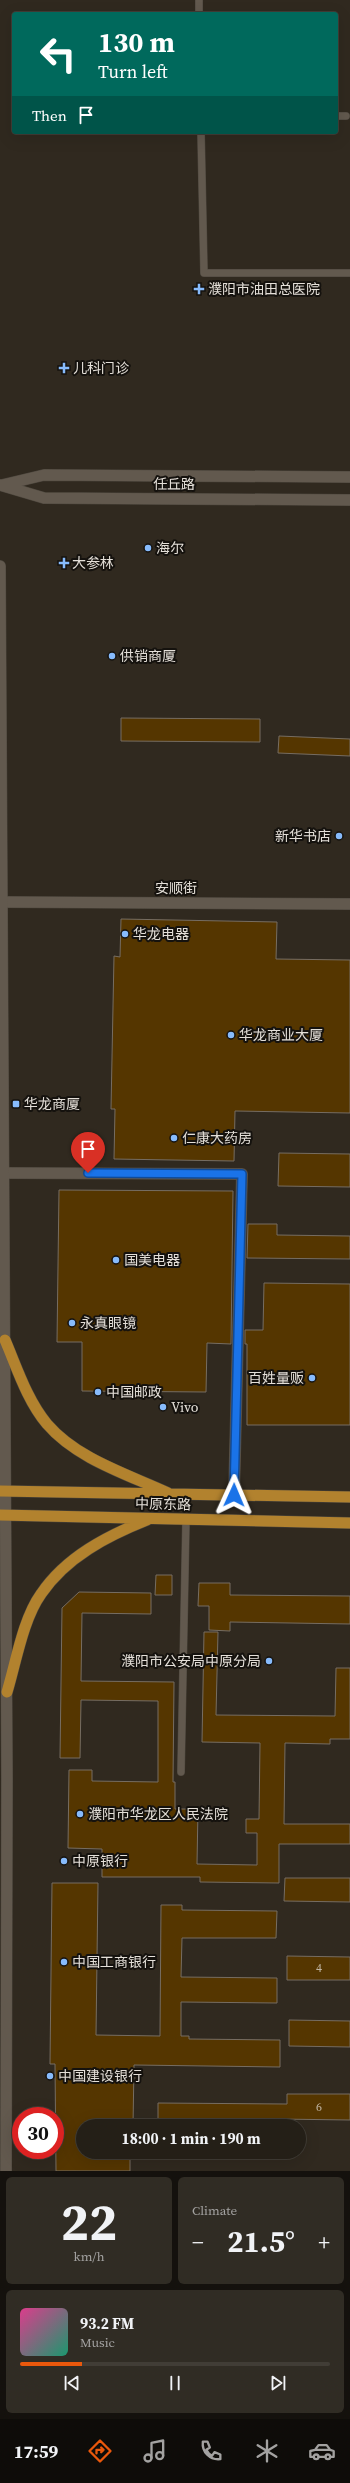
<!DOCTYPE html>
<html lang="en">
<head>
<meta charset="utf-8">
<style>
  :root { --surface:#241f17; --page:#302c24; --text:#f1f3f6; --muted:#a3a2a1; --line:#413d36; --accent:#ea580c }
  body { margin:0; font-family:"Source Serif 4","Noto Sans SC",serif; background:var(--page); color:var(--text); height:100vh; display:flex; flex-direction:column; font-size:15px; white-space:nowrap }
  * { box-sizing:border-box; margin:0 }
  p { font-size:13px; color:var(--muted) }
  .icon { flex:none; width:22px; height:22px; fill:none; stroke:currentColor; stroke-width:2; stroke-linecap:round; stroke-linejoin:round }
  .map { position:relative; height:2171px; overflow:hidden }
  .sheet { display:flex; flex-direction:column; gap:6px; padding:6px; background:#14110d; flex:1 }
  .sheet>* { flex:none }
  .hud { position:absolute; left:12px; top:12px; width:326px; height:122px; border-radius:4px; box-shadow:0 4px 16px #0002,0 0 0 1px var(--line); background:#00695c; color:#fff; overflow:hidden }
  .speed { position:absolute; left:12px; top:2107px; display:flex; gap:8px; font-size:20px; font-weight:700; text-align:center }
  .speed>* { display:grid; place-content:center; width:52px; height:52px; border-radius:50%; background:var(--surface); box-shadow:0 4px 16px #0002,0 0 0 1px var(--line); line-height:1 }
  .speed .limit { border:6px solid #d22; background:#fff; color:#111 }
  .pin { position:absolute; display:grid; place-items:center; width:34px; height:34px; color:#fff; margin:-41px -17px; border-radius:50% 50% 50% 0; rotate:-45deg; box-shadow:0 0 4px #0007 }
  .pin .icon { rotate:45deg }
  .me { position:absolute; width:44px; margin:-22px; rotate:1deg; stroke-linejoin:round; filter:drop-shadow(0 0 3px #0008) }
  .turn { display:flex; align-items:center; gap:14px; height:84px; padding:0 20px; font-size:18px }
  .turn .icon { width:52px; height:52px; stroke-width:2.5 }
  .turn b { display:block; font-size:28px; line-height:34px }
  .then { display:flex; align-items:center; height:38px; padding:0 20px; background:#0003; gap:8px; font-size:15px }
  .big { font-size:30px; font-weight:700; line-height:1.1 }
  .sheet .tile { flex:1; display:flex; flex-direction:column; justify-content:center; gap:6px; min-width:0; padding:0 14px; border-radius:6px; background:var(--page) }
  .sheet .dial { align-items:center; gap:0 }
  .dial b { font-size:52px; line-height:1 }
  .song { display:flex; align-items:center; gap:12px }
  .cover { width:48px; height:48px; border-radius:6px; background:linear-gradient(135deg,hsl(330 70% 55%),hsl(160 70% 35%)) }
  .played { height:4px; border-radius:2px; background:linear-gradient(90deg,var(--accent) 20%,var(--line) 20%) }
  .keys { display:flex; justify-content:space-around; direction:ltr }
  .heat { display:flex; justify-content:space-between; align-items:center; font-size:22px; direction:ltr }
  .sheet .tiles { flex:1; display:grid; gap:6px; grid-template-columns:1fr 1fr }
  .tile:last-child { grid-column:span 2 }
  .trip { position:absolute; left:76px; top:2119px; width:230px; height:40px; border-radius:20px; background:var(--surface); box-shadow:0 4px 16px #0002,0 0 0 1px var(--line); font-weight:700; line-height:40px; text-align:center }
  .dock { display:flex; height:64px; justify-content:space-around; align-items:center; background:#0e0c09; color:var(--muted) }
  .dock .icon { width:28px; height:28px }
  .dock .on { color:var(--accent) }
  .dock b { font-size:18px; color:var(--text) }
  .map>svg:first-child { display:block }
  .building { fill:#553600; stroke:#766d62 }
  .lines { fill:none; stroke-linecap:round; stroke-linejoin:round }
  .service-casing { stroke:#4d473e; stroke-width:8 }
  .minor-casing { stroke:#4d473e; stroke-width:12 }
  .tertiary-casing { stroke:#4d473e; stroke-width:12 }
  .secondary-casing { stroke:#4d473e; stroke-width:12 }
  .primary-casing { stroke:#4d473e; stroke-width:12 }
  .service { stroke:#62594e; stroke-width:7 }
  .minor { stroke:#62594e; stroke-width:11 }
  .tertiary { stroke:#62594e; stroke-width:11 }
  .secondary { stroke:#62594e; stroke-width:11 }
  .primary { stroke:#b2822e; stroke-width:11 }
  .route-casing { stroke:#114b97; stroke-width:10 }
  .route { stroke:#1a73e8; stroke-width:7 }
  .poi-dot { fill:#87bbfc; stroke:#15120e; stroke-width:1.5 }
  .labels { text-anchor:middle; stroke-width:4; stroke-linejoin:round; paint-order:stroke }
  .number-label { font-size:12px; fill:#c0b5a2 }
  .poi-label { font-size:14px; fill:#e4dfd8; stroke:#15120e; text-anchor:start }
  .street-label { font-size:14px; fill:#e4dfd8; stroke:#15120e }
</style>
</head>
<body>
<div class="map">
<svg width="350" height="2171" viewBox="0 0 350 2171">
  <rect width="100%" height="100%" fill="#30291f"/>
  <path class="building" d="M121,718L260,719V742L121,741Z
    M279,736L350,739V756L278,753Z
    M121,919L277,922L276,959L350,960V1113L235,1111L234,1161L114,1159L115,1109H111L114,956L120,957Z
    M279,1153L350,1154V1187L278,1186Z
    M59,1190L233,1191L231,1344L207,1343L206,1392L82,1391V1342H57Z
    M248,1224H277V1235L350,1236V1259L247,1258Z
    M264,1283L350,1284V1425H247V1344H245V1330H263Z
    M156,1575H172V1595H155Z
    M199,1583H230V1595L350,1596V1624L230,1622V1631L209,1630V1606H198Z
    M79,1592L151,1593V1614L82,1613L81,1681L174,1682L173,1782H175V1809H198L197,1864L257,1865V1833H246V1819H259L260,1743L202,1742L204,1632H218L216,1715L335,1716L336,1668H350V1739H330V1744L285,1743L284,1824H350V1844H279V1883L200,1882V1877H102V1849L68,1848L69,1770H92V1781L158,1782V1701L81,1700L80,1758H60L62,1608Z
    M285,1878H350V1902L284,1901Z
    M52,1883H98L96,2035L160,2036L161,1905H182V1910L277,1911L276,1938H182L181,1977L277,1978V2003L181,2002V2036H189V2039L280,2040V2067L134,2065L133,2126H83V2152H130V2171H56L55,2064H50Z
    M287,1956L350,1957V1980H287Z
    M289,2020L350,2021V2047L289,2046Z
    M287,2094H350V2120L278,2119V2126H158V2103L287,2104Z"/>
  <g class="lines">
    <defs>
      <path id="service" d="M199,0V14
        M336,116H346
        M201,132L204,273H350
        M181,1772L186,1519"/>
      <path id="minor" d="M2,902L350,904
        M4,1173L242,1174L234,1495"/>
      <path id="tertiary" d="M0,485L44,498L350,500
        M2,485L44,475L350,477"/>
      <path id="secondary" d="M0,566L7,1777L6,2171"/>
      <path id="primary" d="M5,1340C17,1368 27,1400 47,1424C77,1459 127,1474 168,1493
        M0,1491L350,1497
        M0,1515L350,1523
        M7,1692C16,1662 23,1619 41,1594C66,1557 107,1536 147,1520"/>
    </defs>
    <use href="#service" class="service-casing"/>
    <use href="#minor" class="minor-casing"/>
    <use href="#tertiary" class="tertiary-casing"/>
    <use href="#secondary" class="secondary-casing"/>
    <use href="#primary" class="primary-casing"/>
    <use href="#service" class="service"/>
    <use href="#minor" class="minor"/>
    <use href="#tertiary" class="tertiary"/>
    <use href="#secondary" class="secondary"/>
    <use href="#primary" class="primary"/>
  </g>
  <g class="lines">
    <defs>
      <path id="route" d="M88,1173L242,1174L234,1495"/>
    </defs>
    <use href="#route" class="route-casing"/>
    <use href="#route" class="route"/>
  </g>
  <g class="poi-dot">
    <path d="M197 283h4v4h4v4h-4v4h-4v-4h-4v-4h4z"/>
    <path d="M62 362h4v4h4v4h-4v4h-4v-4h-4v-4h4z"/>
    <circle cx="148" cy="548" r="4"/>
    <path d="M62 557h4v4h4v4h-4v4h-4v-4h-4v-4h4z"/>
    <circle cx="112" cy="656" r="4"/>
    <circle cx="339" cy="836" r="4"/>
    <circle cx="125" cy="934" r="4"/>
    <circle cx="231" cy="1035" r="4"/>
    <rect x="12" y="1100" width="8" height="8" rx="2"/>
    <circle cx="174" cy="1138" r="4"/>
    <circle cx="116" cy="1260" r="4"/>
    <circle cx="72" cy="1323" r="4"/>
    <circle cx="312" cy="1378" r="4"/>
    <circle cx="98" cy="1392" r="4"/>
    <circle cx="163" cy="1407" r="4"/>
    <circle cx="269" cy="1661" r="4"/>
    <circle cx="80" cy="1814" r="4"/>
    <circle cx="64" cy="1861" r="4"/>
    <circle cx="64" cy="1962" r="4"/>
    <circle cx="50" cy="2076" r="4"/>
  </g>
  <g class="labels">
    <g class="number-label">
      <text x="319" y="1972">4</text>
      <text x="319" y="2111">6</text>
    </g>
    <g class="poi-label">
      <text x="208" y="294">濮阳市油田总医院</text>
      <text x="73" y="373">儿科门诊</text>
      <text x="156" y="553">海尔</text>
      <text x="72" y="568">大参林</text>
      <text x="120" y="661">供销商厦</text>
      <text x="331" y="841" text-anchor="end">新华书店</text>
      <text x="133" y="939">华龙电器</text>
      <text x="239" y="1040">华龙商业大厦</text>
      <text x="24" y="1109">华龙商厦</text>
      <text x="182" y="1143">仁康大药房</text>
      <text x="124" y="1265">国美电器</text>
      <text x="80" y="1328">永真眼镜</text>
      <text x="304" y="1383" text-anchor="end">百姓量贩</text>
      <text x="106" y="1397">中国邮政</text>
      <text x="171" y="1412">Vivo</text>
      <text x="261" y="1666" text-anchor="end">濮阳市公安局中原分局</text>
      <text x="88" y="1819">濮阳市华龙区人民法院</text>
      <text x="72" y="1866">中原银行</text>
      <text x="72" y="1967">中国工商银行</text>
      <text x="58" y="2081">中国建设银行</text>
    </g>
    <g class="street-label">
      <text x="174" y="489">任丘路</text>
      <text x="176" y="893">安顺街</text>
      <text transform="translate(163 1504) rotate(1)" y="5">中原东路</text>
    </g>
  </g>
</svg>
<div class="speed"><div class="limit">30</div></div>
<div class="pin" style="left:88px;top:1173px;background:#d93025"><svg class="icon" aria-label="arrive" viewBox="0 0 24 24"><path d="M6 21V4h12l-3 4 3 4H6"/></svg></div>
<svg class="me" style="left:234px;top:1495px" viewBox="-20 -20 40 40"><path d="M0-17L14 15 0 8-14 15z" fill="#1a73e8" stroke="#fff" stroke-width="4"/></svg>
<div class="trip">18:00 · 1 min · 190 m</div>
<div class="hud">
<div class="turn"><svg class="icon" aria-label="left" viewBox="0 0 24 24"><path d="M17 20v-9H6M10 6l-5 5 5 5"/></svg><div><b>130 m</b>Turn left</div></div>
<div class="then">Then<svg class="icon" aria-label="arrive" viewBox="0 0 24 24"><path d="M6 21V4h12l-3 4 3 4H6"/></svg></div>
</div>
</div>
<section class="sheet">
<div class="tiles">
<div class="tile dial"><b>22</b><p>km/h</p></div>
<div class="tile"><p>Climate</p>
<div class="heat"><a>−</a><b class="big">21.5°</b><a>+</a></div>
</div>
<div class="tile">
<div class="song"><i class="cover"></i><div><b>93.2 FM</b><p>Music</p></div></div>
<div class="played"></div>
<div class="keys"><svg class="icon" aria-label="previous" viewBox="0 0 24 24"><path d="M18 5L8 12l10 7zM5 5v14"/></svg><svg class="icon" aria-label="pause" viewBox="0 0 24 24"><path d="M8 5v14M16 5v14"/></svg><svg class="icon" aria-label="next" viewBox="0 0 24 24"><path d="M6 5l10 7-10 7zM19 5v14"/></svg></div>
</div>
</div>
</section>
<nav class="dock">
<b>17:59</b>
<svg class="icon on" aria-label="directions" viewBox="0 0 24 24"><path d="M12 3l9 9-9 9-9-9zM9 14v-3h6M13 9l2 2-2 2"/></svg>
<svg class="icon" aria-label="music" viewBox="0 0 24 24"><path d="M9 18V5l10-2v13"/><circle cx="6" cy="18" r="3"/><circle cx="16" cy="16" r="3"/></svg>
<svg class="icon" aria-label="phone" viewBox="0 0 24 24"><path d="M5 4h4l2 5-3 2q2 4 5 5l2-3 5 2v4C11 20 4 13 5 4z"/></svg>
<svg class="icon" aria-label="climate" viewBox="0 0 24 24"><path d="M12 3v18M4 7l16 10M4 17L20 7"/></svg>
<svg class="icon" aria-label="car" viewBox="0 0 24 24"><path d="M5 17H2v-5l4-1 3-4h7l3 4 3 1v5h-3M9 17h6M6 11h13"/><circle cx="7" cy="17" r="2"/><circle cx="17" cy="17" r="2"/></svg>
</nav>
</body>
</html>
